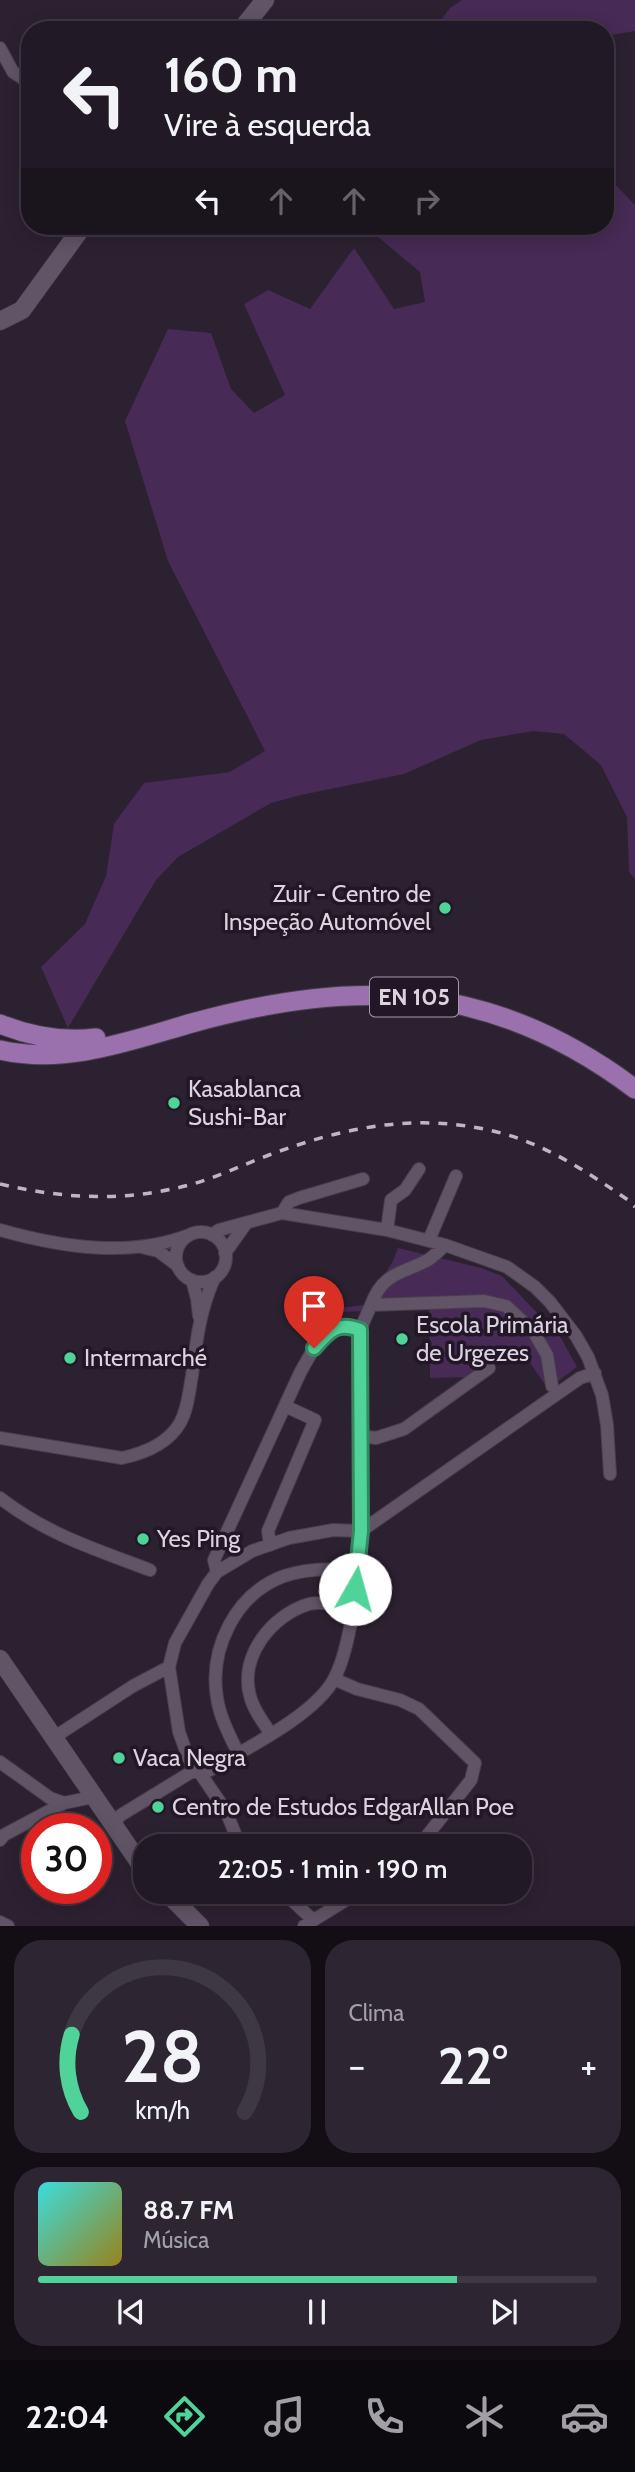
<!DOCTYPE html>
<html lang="pt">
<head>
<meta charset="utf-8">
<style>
  :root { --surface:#211925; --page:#2d2632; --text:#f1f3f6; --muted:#a2a0a7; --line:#3e3842; --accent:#50d398 }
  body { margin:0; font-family:Cabin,sans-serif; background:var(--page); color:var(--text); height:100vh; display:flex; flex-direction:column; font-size:26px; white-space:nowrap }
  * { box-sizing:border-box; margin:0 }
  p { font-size:23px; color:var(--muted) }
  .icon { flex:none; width:38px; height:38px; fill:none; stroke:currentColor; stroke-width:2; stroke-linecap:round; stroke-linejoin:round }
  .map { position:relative; height:1926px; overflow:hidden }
  .drawer { display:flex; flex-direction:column; gap:14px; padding:14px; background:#120e14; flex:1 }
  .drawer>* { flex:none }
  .guide { position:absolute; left:21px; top:21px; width:593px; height:214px; border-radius:28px; box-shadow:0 4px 18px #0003,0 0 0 2px var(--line); background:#211925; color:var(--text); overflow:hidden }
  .speed { position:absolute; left:21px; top:1813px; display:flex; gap:14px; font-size:35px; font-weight:700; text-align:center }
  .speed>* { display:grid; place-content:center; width:91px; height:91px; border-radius:50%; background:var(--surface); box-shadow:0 4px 18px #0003,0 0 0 2px var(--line); line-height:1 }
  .speed .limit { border:10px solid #d22; background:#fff; color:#111 }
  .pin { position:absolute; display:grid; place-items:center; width:60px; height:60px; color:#fff; margin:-72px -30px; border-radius:50% 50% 50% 0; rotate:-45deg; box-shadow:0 0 7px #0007 }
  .pin .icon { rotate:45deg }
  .me { position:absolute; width:77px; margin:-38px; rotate:7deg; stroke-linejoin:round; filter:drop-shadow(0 0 5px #0008) }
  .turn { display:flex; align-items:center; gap:24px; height:147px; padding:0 28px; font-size:32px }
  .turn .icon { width:91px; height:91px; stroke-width:2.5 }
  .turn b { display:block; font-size:49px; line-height:60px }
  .lanes { display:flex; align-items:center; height:66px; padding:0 28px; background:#0003; justify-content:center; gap:35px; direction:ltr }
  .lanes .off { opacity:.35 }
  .big { font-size:52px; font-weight:600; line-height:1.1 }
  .drawer .tile { flex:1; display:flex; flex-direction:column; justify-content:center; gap:10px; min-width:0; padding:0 24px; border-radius:28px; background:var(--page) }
  .drawer .dial { align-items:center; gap:0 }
  .dial svg { height:182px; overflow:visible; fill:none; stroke:var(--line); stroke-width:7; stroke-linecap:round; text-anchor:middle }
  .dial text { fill:var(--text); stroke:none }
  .song { display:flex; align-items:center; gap:21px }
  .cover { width:84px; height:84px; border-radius:10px; background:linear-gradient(135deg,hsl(180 70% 55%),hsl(50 70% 35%)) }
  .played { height:7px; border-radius:4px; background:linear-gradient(90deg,var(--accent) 75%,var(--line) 75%) }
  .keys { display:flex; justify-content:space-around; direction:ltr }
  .heat { display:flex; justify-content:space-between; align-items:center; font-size:38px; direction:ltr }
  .drawer .tiles { flex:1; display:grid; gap:14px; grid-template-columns:1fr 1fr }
  .tile:last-child { grid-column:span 2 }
  .trip { position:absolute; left:133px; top:1834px; width:399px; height:70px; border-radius:28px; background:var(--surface); box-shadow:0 4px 18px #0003,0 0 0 2px var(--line); font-weight:600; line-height:70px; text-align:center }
  .tabs { display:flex; height:112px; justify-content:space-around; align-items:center; background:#0d0a0f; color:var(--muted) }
  .tabs .icon { width:49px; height:49px }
  .tabs .current { color:var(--accent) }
  .tabs b { font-size:32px; color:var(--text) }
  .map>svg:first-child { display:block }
  .green { fill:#472a55 }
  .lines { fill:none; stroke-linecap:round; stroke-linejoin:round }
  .street-casing { stroke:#483f4c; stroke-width:14 }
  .secondary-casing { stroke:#483f4c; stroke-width:19 }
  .primary-casing { stroke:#483f4c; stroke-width:21 }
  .street { stroke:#615467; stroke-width:12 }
  .secondary { stroke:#615467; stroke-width:18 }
  .primary { stroke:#9a71ad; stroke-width:19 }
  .rail { stroke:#beb6c2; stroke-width:3.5; stroke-dasharray:9 9; stroke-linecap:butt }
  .route-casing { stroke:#348963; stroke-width:18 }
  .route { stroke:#50d398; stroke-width:12 }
  .poi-dot { fill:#50d398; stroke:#221727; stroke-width:2.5 }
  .labels { text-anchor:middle; stroke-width:7; stroke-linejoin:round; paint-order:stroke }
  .shield { fill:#221727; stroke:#a49ba8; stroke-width:2 }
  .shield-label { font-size:23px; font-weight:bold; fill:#dbd4df }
  .poi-label { font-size:24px; fill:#dbd4df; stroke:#221727; text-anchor:start }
</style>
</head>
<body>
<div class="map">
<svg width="635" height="1926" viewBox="0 0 635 1926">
  <rect width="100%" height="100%" fill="#2c2131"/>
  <path class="green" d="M462,0H635V31L606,36V30H434L450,8Z
    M606,175L635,205V879L629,872L627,817L601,765L564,734L533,731L481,740L404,774L301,795L271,803L178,857L156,880L68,1028L41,967L85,924L106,876L114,824L144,783L230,772L265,751L168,561L125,421L168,329L211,333L231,389L254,413L285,395L244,304L268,290L310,309L354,248L394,309L425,302L420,272L371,231L374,226H606Z
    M398,1248L481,1268L502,1276L561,1338L577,1367L548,1389L520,1348L504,1359L498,1354L472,1377L430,1378L429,1309L338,1312L339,1308L364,1305L392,1263Z"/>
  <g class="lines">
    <defs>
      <path id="street" d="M0,48L13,72L30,83
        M282,1213L289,1202L299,1198L363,1179
        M0,1230C61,1247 129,1258 189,1235
        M387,1230L391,1200L405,1190L419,1169
        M176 1257a25 25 0 1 1 50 0a25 25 0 1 1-50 0Z
        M212,1235L219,1230L282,1213L387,1230L445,1245L507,1267L535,1287L550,1302L576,1336L588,1357L602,1395L607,1425L610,1474
        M429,1240L456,1176
        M145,1248L158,1251L178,1266
        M225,1253L245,1225
        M192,1280L197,1299L199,1316
        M371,1305C383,1272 402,1274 428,1260C434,1256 440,1250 445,1245
        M361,1436L376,1438L404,1429L489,1368
        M0,1438L122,1458C145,1453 168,1444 180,1423C188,1409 189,1391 192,1376C196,1343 200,1308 215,1277
        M0,1498C48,1535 95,1549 150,1570
        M270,1545L268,1531L315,1420L285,1406
        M217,1572L214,1560L300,1373C314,1348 327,1318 360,1330
        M334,1679L357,1689L400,1700L419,1709L475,1763L471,1780L419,1846
        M271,1734C263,1722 253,1709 250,1696C239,1656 272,1615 309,1604C322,1601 339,1605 352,1607
        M53,1738L133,1686L169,1667
        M238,1753C230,1736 220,1718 217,1698C209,1649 235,1594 284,1576C308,1568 334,1568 358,1571
        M0,1762L50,1798L64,1803L93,1797
        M193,1771L179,1732L169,1667L175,1643L208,1584L217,1572L252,1551L289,1538L333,1530L361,1531L580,1378L595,1373
        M200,1773L226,1811L240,1846
        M112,1824L121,1815L193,1771L200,1773L210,1770C245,1749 315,1715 334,1679C352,1646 359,1569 361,1531L360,1330L371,1305L484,1301L506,1306L533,1331L547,1355L552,1386
        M0,1840L4,1835L64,1803
        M283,1892L312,1919
        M0,1922L8,1926
        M304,1926L359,1892"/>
      <path id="secondary" d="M241,30L265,0
        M0,321L22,310L83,226
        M0,1659L145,1871
        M166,1892L200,1926"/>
      <path id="primary" d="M0,1024C32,1037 62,1042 96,1038
        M0,1050C66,1065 129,1041 192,1023C359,977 493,982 635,1089"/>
    </defs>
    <use href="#street" class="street-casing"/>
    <use href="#secondary" class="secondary-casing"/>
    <use href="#primary" class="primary-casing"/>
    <use href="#street" class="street"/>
    <use href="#secondary" class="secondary"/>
    <use href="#primary" class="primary"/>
    <path class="rail" d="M0,1184C64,1199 125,1202 189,1185C216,1178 242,1165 269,1155C344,1127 417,1112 497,1132C546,1144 587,1172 628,1200L635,1207"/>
  </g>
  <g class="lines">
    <defs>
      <path id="route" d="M314,1348C329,1331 337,1321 360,1330L361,1531L355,1589"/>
    </defs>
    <use href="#route" class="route-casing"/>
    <use href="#route" class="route"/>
  </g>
  <g class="poi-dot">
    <circle cx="445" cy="908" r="7"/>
    <circle cx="174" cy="1103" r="7"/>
    <circle cx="402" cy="1339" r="7"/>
    <circle cx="70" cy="1358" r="7"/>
    <circle cx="143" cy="1539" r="7"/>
    <circle cx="119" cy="1758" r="7"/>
    <circle cx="158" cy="1807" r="7"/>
  </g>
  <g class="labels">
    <rect class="shield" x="370" y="977.5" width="88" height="39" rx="5"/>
    <g class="shield-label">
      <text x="414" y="1005">EN 105</text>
    </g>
    <g class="poi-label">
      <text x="431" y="902" text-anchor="end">Zuir - Centro de<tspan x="431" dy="28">Inspeção Automóvel</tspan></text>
      <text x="188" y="1097">Kasablanca<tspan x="188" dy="28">Sushi-Bar</tspan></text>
      <text x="416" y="1333">Escola Primária<tspan x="416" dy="28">de Urgezes</tspan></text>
      <text x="84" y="1366">Intermarché</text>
      <text x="157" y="1547">Yes Ping</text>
      <text x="133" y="1766">Vaca Negra</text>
      <text x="172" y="1815">Centro de Estudos EdgarAllan Poe</text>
    </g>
  </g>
</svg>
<div class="speed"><div class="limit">30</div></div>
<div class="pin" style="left:314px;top:1348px;background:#d93025"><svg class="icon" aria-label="arrive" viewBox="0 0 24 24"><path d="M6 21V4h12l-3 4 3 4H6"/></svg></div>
<svg class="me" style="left:355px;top:1589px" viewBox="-20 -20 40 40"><circle r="19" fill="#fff"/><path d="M0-13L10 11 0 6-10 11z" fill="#50d398"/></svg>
<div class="trip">22:05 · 1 min · 190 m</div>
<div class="guide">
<div class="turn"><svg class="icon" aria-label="left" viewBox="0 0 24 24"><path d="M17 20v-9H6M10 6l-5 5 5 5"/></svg><div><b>160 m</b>Vire à esquerda</div></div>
<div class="lanes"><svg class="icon" aria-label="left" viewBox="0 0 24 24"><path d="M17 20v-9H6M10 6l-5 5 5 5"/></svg><svg class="icon off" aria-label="ahead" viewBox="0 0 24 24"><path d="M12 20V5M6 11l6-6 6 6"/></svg><svg class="icon off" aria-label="ahead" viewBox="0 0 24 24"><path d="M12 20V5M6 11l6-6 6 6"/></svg><svg class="icon off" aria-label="right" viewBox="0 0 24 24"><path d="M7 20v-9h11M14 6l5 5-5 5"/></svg></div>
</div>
</div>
<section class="drawer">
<div class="tiles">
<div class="tile dial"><svg viewBox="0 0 100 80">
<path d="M14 69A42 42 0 1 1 86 69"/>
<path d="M14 69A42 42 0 0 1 10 35" stroke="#50d398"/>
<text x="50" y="56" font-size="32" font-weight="700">28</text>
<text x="50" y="72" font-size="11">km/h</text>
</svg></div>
<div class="tile"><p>Clima</p>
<div class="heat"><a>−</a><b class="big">22°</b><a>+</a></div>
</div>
<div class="tile">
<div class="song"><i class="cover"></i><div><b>88.7 FM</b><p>Música</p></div></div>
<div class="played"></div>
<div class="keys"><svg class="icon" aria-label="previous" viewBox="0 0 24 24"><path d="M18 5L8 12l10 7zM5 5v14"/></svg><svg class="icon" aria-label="pause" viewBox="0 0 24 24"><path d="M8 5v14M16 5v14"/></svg><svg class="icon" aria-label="next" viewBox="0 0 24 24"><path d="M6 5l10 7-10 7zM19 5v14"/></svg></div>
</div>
</div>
</section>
<nav class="tabs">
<b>22:04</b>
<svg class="icon current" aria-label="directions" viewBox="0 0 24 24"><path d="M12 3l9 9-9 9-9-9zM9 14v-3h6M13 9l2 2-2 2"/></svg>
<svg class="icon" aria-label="music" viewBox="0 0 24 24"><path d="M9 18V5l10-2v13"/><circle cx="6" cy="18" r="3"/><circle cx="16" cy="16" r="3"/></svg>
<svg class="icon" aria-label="phone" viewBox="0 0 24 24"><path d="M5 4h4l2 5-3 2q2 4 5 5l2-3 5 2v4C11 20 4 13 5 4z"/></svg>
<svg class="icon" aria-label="climate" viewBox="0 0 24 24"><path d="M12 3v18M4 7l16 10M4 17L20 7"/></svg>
<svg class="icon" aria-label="car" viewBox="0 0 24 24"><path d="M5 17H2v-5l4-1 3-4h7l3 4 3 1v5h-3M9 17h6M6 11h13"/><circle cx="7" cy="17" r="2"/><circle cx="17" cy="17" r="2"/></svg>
</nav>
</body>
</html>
